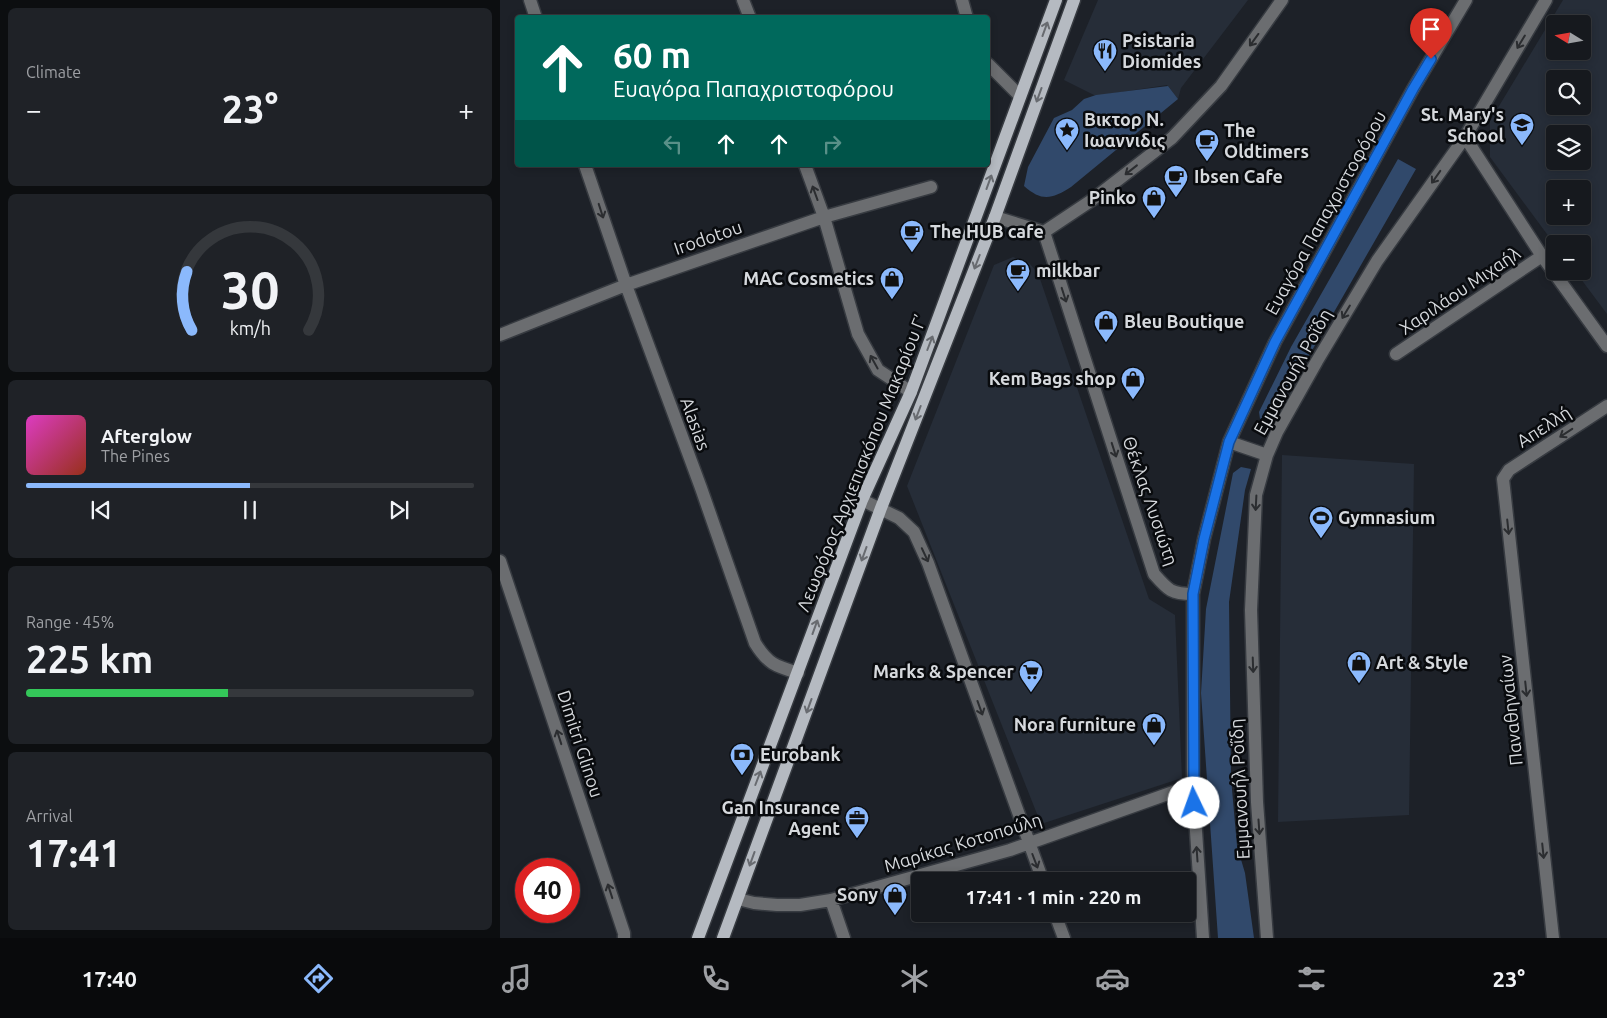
<!DOCTYPE html>
<html lang="en">
<head>
<meta charset="utf-8">
<style>
  :root { --surface:#16191e; --page:#1f2227; --text:#f1f3f6; --muted:#9ea0a4; --line:#35383c; --accent:#8bb9fc }
  body { margin:0; font-family:Ubuntu,sans-serif; background:var(--page); color:var(--text); height:100vh; display:flex; flex-direction:column; font-size:19px; white-space:nowrap }
  * { box-sizing:border-box; margin:0 }
  p { font-size:16px; color:var(--muted) }
  .icon { flex:none; width:28px; height:28px; fill:none; stroke:currentColor; stroke-width:2; stroke-linecap:round; stroke-linejoin:round }
  .map { position:relative; flex:1; overflow:hidden }
  .side { display:flex; flex-direction:column; gap:8px; padding:8px; background:#0c0e10; width:500px }
  .side>* { flex:none }
  .hud { position:absolute; left:15px; top:15px; width:475px; height:152px; border-radius:5px; box-shadow:0 2px 8px #0003,0 0 0 1px var(--line); background:#00695c; color:#fff; overflow:hidden }
  .needle { width:32px; rotate:281deg }
  .buttons { position:absolute; left:1046px; top:15px; display:grid; gap:10px }
  .buttons a { display:grid; place-items:center; width:45px; height:45px; border-radius:5px; background:var(--surface); box-shadow:0 2px 8px #0003,0 0 0 1px var(--line); font-size:25px }
  .speed { position:absolute; left:15px; top:858px; display:flex; gap:10px; font-size:25px; font-weight:700; text-align:center }
  .speed>* { display:grid; place-content:center; width:65px; height:65px; border-radius:50%; background:var(--surface); box-shadow:0 2px 8px #0003,0 0 0 1px var(--line); line-height:1 }
  .speed .limit { border:8px solid #d22; background:#fff; color:#111 }
  .pin { position:absolute; display:grid; place-items:center; width:42px; height:42px; color:#fff; margin:-51px -21px; border-radius:50% 50% 50% 0; rotate:-45deg; box-shadow:0 0 5px #0007 }
  .pin .icon { rotate:45deg }
  .me { position:absolute; width:55px; margin:-28px; rotate:357deg; stroke-linejoin:round; filter:drop-shadow(0 0 4px #0008) }
  .turn { display:flex; align-items:center; gap:18px; height:105px; padding:0 15px; font-size:22px }
  .turn .icon { width:65px; height:65px; stroke-width:2.5 }
  .turn b { display:block; font-size:35px; line-height:42px }
  .lanes { display:flex; align-items:center; height:48px; padding:0 15px; background:#0003; justify-content:center; gap:25px; direction:ltr }
  .lanes .off { opacity:.35 }
  .big { font-size:38px; font-weight:600; line-height:1.1 }
  .side .card { flex:1; display:flex; flex-direction:column; justify-content:center; gap:8px; min-width:0; padding:0 18px; border-radius:8px; background:var(--page) }
  .side .dial { align-items:center; gap:0 }
  .dial svg { height:130px; overflow:visible; fill:none; stroke:var(--line); stroke-width:7; stroke-linecap:round; text-anchor:middle }
  .dial text { fill:var(--text); stroke:none }
  .song { display:flex; align-items:center; gap:15px }
  .cover { width:60px; height:60px; border-radius:8px; background:linear-gradient(135deg,hsl(310 70% 55%),hsl(10 70% 35%)) }
  .played { height:5px; border-radius:2px; background:linear-gradient(90deg,var(--accent) 50%,var(--line) 50%) }
  .keys { display:flex; justify-content:space-around; direction:ltr }
  .heat { display:flex; justify-content:space-between; align-items:center; font-size:28px; direction:ltr }
  .charge { height:8px; border-radius:4px; background:linear-gradient(90deg,#34c759 45%,var(--line) 0) }
  .trip { position:absolute; left:411px; top:872px; width:285px; height:50px; border-radius:5px; background:var(--surface); box-shadow:0 2px 8px #0003,0 0 0 1px var(--line); font-weight:600; line-height:50px; text-align:center }
  .dock { display:flex; height:80px; justify-content:space-around; align-items:center; background:#090a0c; color:var(--muted) }
  .dock .icon { width:35px; height:35px }
  .dock .current { color:var(--accent) }
  .dock b { font-size:22px; color:var(--text) }
  main { display:flex; flex:1; min-height:0 }
  .map>svg:first-child { display:block }
  .built { fill:#262d38; fill-rule:evenodd }
  .green { fill:#31496b }
  .lines { fill:none; stroke-linecap:round; stroke-linejoin:round }
  .minor-casing { stroke:#373b41; stroke-width:15 }
  .major-casing { stroke:#373b41; stroke-width:15 }
  .minor { stroke:#6b6d70; stroke-width:12 }
  .major { stroke:#b5bac1; stroke-width:12 }
  .oneway { stroke:#686b70 }
  .oneway2 { stroke:#2b2d30 }
  .route-casing { stroke:#114b97; stroke-width:12 }
  .route { stroke:#1a73e8; stroke-width:9 }
  .labels { text-anchor:middle; stroke-width:5; stroke-linejoin:round; paint-order:stroke }
  .poi-label { font-size:18px; font-weight:bold; fill:#d6d9dd; stroke:#090b0e; text-anchor:start }
  .street-label { font-size:18px; fill:#d6d9dd; stroke:#090b0e }
</style>
</head>
<body>
<main>
<section class="side">
<div class="card"><p>Climate</p>
<div class="heat"><a>−</a><b class="big">23°</b><a>+</a></div>
</div>
<div class="card dial"><svg viewBox="0 0 100 80">
<path d="M14 69A42 42 0 1 1 86 69"/>
<path d="M14 69A42 42 0 0 1 11 33" stroke="#8bb9fc"/>
<text x="50" y="56" font-size="32" font-weight="700">30</text>
<text x="50" y="72" font-size="11">km/h</text>
</svg></div>
<div class="card">
<div class="song"><i class="cover"></i><div><b>Afterglow</b><p>The Pines</p></div></div>
<div class="played"></div>
<div class="keys"><svg class="icon" aria-label="previous" viewBox="0 0 24 24"><path d="M18 5L8 12l10 7zM5 5v14"/></svg><svg class="icon" aria-label="pause" viewBox="0 0 24 24"><path d="M8 5v14M16 5v14"/></svg><svg class="icon" aria-label="next" viewBox="0 0 24 24"><path d="M6 5l10 7-10 7zM19 5v14"/></svg></div>
</div>
<div class="card"><p>Range · 45%</p><b class="big">225 km</b><div class="charge"></div></div>
<div class="card"><p>Arrival</p><b class="big">17:41</b></div>
</section>
<div class="map">
<svg width="1107" height="938" viewBox="0 0 1107 938">
  <rect width="100%" height="100%" fill="#1d2128"/>
  <path class="built" d="M598,0H748L681,88L678,99L667,85L596,96L564,80Z
    M1063,0H1107V314L1075,271H1082V244L1055,245L990,157V121ZM1055,24H1082V51H1055ZM1055,79H1082V106H1055ZM1055,134H1082V161H1055ZM1055,189H1082V216H1055Z
    M513,257L529,263L538,273L649,599L675,615L682,778L541,824L407,486L494,265Z
    M782,455L914,464L909,815L778,822Z"/>
  <path class="green" d="M668,86L678,99L571,187C552,199 542,202 524,186L528,167L554,118L572,110L584,99L596,95Z
    M898,159L916,169L771,422L760,419L759,412L791,347Z
    M741,467L751,469L745,490L729,602L731,778L737,846L745,873L754,938H718L701,693L706,609L733,473Z"/>
  <g class="lines">
    <defs>
      <path id="minor" d="M30,0L36,18
        M243,0L250,18
        M462,0L467,18
        M488,64L520,96
        M965,137L1042,256L1107,346
        M85,165L126,285L201,488L255,643C268,664 275,666 298,673
        M305,165L324,217L358,334L378,370L411,392
        M495,217L544,232
        M544,232L654,574C668,590 671,594 693,594
        M544,232L592,200L672,138L721,86L782,0
        M0,335L126,285L324,217L431,187
        M896,354L1042,256
        M729,442L767,455
        M362,500L399,518L414,532L428,563L543,881
        M0,561L124,933V938
        M238,899L254,903L277,905H300L331,900L510,850L693,785
        M331,900L344,938
        M555,914L564,938
        M703,938L693,785V594L704,539L729,442L775,342L913,89L966,0
        M767,938L757,802L751,610L756,495L767,455L777,432L817,361L877,261L965,137L1046,0
        M1053,938L1003,479L1009,470L1107,406"/>
      <path id="major" d="M198,938L362,500L411,392L556,0
        M223,938L381,508L495,217L574,0"/>
    </defs>
    <use href="#minor" class="minor-casing"/>
    <use href="#major" class="major-casing"/>
    <use href="#minor" class="minor"/>
    <use href="#major" class="major"/>
  </g>
  <defs><path id="oneway-shaft" d="M-6 0H5M1.5-3L5.5 0L1.5 3" fill="none" stroke-width="1.6" stroke-linecap="round" stroke-linejoin="round" transform="scale(1.25)"/></defs>
  <g class="oneway">
    <use href="#oneway-shaft" transform="translate(545 29) rotate(-70)"/>
    <use href="#oneway-shaft" transform="translate(539 95) rotate(110)"/>
    <use href="#oneway-shaft" transform="translate(489 182) rotate(-70)"/>
    <use href="#oneway-shaft" transform="translate(477 262) rotate(111)"/>
    <use href="#oneway-shaft" transform="translate(430 343) rotate(-69)"/>
    <use href="#oneway-shaft" transform="translate(418 413) rotate(111)"/>
    <use href="#oneway-shaft" transform="translate(364 554) rotate(110)"/>
    <use href="#oneway-shaft" transform="translate(315 627) rotate(-70)"/>
    <use href="#oneway-shaft" transform="translate(309 706) rotate(110)"/>
    <use href="#oneway-shaft" transform="translate(258 778) rotate(-69)"/>
    <use href="#oneway-shaft" transform="translate(252 859) rotate(110)"/>
  </g>
  <g class="oneway2">
    <use href="#oneway-shaft" transform="translate(754 40) rotate(126)"/>
    <use href="#oneway-shaft" transform="translate(1021 42) rotate(121)"/>
    <use href="#oneway-shaft" transform="translate(631 170) rotate(142)"/>
    <use href="#oneway-shaft" transform="translate(936 177) rotate(125)"/>
    <use href="#oneway-shaft" transform="translate(315 193) rotate(-110)"/>
    <use href="#oneway-shaft" transform="translate(101 211) rotate(72)"/>
    <use href="#oneway-shaft" transform="translate(564 295) rotate(72)"/>
    <use href="#oneway-shaft" transform="translate(846 312) rotate(121)"/>
    <use href="#oneway-shaft" transform="translate(374 362) rotate(-119)"/>
    <use href="#oneway-shaft" transform="translate(1066 433) rotate(147)"/>
    <use href="#oneway-shaft" transform="translate(614 450) rotate(72)"/>
    <use href="#oneway-shaft" transform="translate(756 503) rotate(93)"/>
    <use href="#oneway-shaft" transform="translate(1008 527) rotate(84)"/>
    <use href="#oneway-shaft" transform="translate(425 555) rotate(65)"/>
    <use href="#oneway-shaft" transform="translate(753 665) rotate(88)"/>
    <use href="#oneway-shaft" transform="translate(1026 689) rotate(84)"/>
    <use href="#oneway-shaft" transform="translate(480 708) rotate(70)"/>
    <use href="#oneway-shaft" transform="translate(59 737) rotate(-108)"/>
    <use href="#oneway-shaft" transform="translate(759 827) rotate(86)"/>
    <use href="#oneway-shaft" transform="translate(1043 851) rotate(84)"/>
    <use href="#oneway-shaft" transform="translate(697 854) rotate(-94)"/>
    <use href="#oneway-shaft" transform="translate(535 861) rotate(69)"/>
    <use href="#oneway-shaft" transform="translate(110 891) rotate(-108)"/>
  </g>
  <g class="lines">
    <defs>
      <path id="route" d="M694,803L693,594L704,539L729,442L775,342L913,89L931,59"/>
    </defs>
    <use href="#route" class="route-casing"/>
    <use href="#route" class="route"/>
  </g>
  <defs>
    <symbol id="restaurant-pin" viewBox="-11 -11 22 30"><path d="M0 17L-7.5 6A9.5 9.5 0 1 1 7.5 6Z" fill="#8bb9fc" stroke="#090b0e"/><path d="M-5-6h1v4h1v-4h1v4h1v-4h1v5L-1.5 .5V6h-2V.5L-5-1ZM5-6V6H3V1.5H1.5Q1.5-4 5-6Z" fill="#111"/></symbol>
    <symbol id="school-pin" viewBox="-11 -11 22 30"><path d="M0 17L-7.5 6A9.5 9.5 0 1 1 7.5 6Z" fill="#8bb9fc" stroke="#090b0e"/><path d="M0-5L7-2L0 1L-7-2ZM-4 1L0 2.5L4 1V4Q0 6-4 4Z" fill="#111"/></symbol>
    <symbol id="sight-pin" viewBox="-11 -11 22 30"><path d="M0 17L-7.5 6A9.5 9.5 0 1 1 7.5 6Z" fill="#8bb9fc" stroke="#090b0e"/><path d="M0-6L1.8-2.2L6-1.7L2.9 1.2L3.7 5.4L0 3.3L-3.7 5.4L-2.9 1.2L-6-1.7L-1.8-2.2Z" fill="#111"/></symbol>
    <symbol id="cafe-pin" viewBox="-11 -11 22 30"><path d="M0 17L-7.5 6A9.5 9.5 0 1 1 7.5 6Z" fill="#8bb9fc" stroke="#090b0e"/><path d="M-5.5-4.5H6V0H3Q3 3.5 0 3.5H-2.5Q-5.5 3.5-5.5 0ZM3-3.2v2h1.7v-2ZM-6 4.5H4V6H-6Z" fill="#111"/></symbol>
    <symbol id="shop-pin" viewBox="-11 -11 22 30"><path d="M0 17L-7.5 6A9.5 9.5 0 1 1 7.5 6Z" fill="#8bb9fc" stroke="#090b0e"/><path d="M-5-2.5h2.3a2.7 3.5 0 0 1 5.4 0H5L5.5 6h-11ZM-1.5-2.5h3a1.5 2.3 0 0 0-3 0Z" fill="#111"/></symbol>
    <symbol id="stadium-pin" viewBox="-11 -11 22 30"><path d="M0 17L-7.5 6A9.5 9.5 0 1 1 7.5 6Z" fill="#8bb9fc" stroke="#090b0e"/><path d="M0-5a6.5 5 0 1 0 0 10a6.5 5 0 1 0 0-10ZM-3.5-1.8h7v3.6h-7Z" fill="#111"/></symbol>
    <symbol id="supermarket-pin" viewBox="-11 -11 22 30"><path d="M0 17L-7.5 6A9.5 9.5 0 1 1 7.5 6Z" fill="#8bb9fc" stroke="#090b0e"/><path d="M-6-5.5h2.5l.6 2H6L4.5 2H-2.5L-4.4-4H-6ZM-1.5 3.2a1.3 1.3 0 1 0 .1 0ZM3 3.2a1.3 1.3 0 1 0 .1 0Z" fill="#111"/></symbol>
    <symbol id="bank-pin" viewBox="-11 -11 22 30"><path d="M0 17L-7.5 6A9.5 9.5 0 1 1 7.5 6Z" fill="#8bb9fc" stroke="#090b0e"/><path d="M-6-4H6V4H-6ZM0-2.3a2.3 2.3 0 1 0 0 4.6a2.3 2.3 0 1 0 0-4.6Z" fill="#111"/></symbol>
    <symbol id="office-pin" viewBox="-11 -11 22 30"><path d="M0 17L-7.5 6A9.5 9.5 0 1 1 7.5 6Z" fill="#8bb9fc" stroke="#090b0e"/><path d="M-6-3h4V-5.5h4V-3h4V5H-6ZM-1-4.5V-3h2v-1.5ZM-6 0V1H6V0Z" fill="#111"/></symbol>
  </defs>
  <g fill-rule="evenodd">
    <use href="#restaurant-pin" x="591" y="37" width="28" height="38"/>
    <use href="#school-pin" x="1008" y="111" width="28" height="38"/>
    <use href="#sight-pin" x="553" y="116" width="28" height="38"/>
    <use href="#cafe-pin" x="693" y="127" width="28" height="38"/>
    <use href="#cafe-pin" x="662" y="163" width="28" height="38"/>
    <use href="#shop-pin" x="640" y="184" width="28" height="38"/>
    <use href="#cafe-pin" x="398" y="218" width="28" height="38"/>
    <use href="#cafe-pin" x="504" y="257" width="28" height="38"/>
    <use href="#shop-pin" x="378" y="265" width="28" height="38"/>
    <use href="#shop-pin" x="592" y="308" width="28" height="38"/>
    <use href="#shop-pin" x="619" y="365" width="28" height="38"/>
    <use href="#stadium-pin" x="807" y="504" width="28" height="38"/>
    <use href="#shop-pin" x="845" y="649" width="28" height="38"/>
    <use href="#supermarket-pin" x="517" y="658" width="28" height="38"/>
    <use href="#shop-pin" x="640" y="711" width="28" height="38"/>
    <use href="#bank-pin" x="228" y="741" width="28" height="38"/>
    <use href="#office-pin" x="343" y="804" width="28" height="38"/>
    <use href="#shop-pin" x="381" y="881" width="28" height="38"/>
  </g>
  <g class="labels">
    <g class="poi-label">
      <text x="622" y="47">Psistaria<tspan x="622" dy="21">Diomides</tspan></text>
      <text x="1004" y="121" text-anchor="end">St. Mary's<tspan x="1004" dy="21">School</tspan></text>
      <text x="584" y="126">Βικτορ Ν.<tspan x="584" dy="21">Ιωαννιδις</tspan></text>
      <text x="724" y="137">The<tspan x="724" dy="21">Oldtimers</tspan></text>
      <text x="694" y="183">Ibsen Cafe</text>
      <text x="636" y="204" text-anchor="end">Pinko</text>
      <text x="430" y="238">The HUB cafe</text>
      <text x="536" y="277">milkbar</text>
      <text x="374" y="285" text-anchor="end">MAC Cosmetics</text>
      <text x="624" y="328">Bleu Boutique</text>
      <text x="616" y="385" text-anchor="end">Kem Bags shop</text>
      <text x="838" y="524">Gymnasium</text>
      <text x="876" y="669">Art &amp; Style</text>
      <text x="514" y="678" text-anchor="end">Marks &amp; Spencer</text>
      <text x="636" y="731" text-anchor="end">Nora furniture</text>
      <text x="260" y="761">Eurobank</text>
      <text x="340" y="814" text-anchor="end">Gan Insurance<tspan x="340" dy="21">Agent</tspan></text>
      <text x="378" y="901" text-anchor="end">Sony</text>
    </g>
    <g class="street-label">
      <text transform="translate(826 213) rotate(-61)" y="6">Ευαγόρα Παπαχριστοφόρου</text>
      <text transform="translate(208 238) rotate(-19)" y="6">Irodotou</text>
      <text transform="translate(960 291) rotate(-34)" y="6">Χαριλάου Μιχαήλ</text>
      <text transform="translate(793 372) rotate(-61)" y="6">Εμμανουήλ Ροΐδη</text>
      <text transform="translate(195 424) rotate(70)" y="6">Alasias</text>
      <text transform="translate(1044 427) rotate(-33)" y="6">Απελλή</text>
      <text transform="translate(362 463) rotate(-68)" y="6">Λεωφόρος Αρχιεπισκόπου Μακαρίου Γ’</text>
      <text transform="translate(650 501) rotate(71)" y="6">Θέκλας Λυσιώτη</text>
      <text transform="translate(1011 710) rotate(-96)" y="6">Παναθηναίων</text>
      <text transform="translate(80 744) rotate(72)" y="6">Dimitri Glinou</text>
      <text transform="translate(740 789) rotate(-93)" y="6">Εμμανουήλ Ροΐδη</text>
      <text transform="translate(463 843) rotate(-17)" y="6">Μαρίκας Κοτοπούλη</text>
    </g>
  </g>
</svg>
<div class="buttons">
<a><svg class="needle" viewBox="-14 -14 28 28"><path d="M0-13l5 13h-10z" fill="#e53935"/><path d="M0 13l5-13h-10z" fill="#9ea0a4"/></svg></a>
<a><svg class="icon" aria-label="search" viewBox="0 0 24 24"><circle cx="10" cy="10" r="6"/><path d="M15 15l6 6"/></svg></a>
<a><svg class="icon" aria-label="layers" viewBox="0 0 24 24"><path d="M12 4l9 5-9 5-9-5zM3 14l9 5 9-5"/></svg></a>
<a>+</a>
<a>−</a>
</div>
<div class="speed"><div class="limit">40</div></div>
<div class="pin" style="left:931px;top:59px;background:#d93025"><svg class="icon" aria-label="arrive" viewBox="0 0 24 24"><path d="M6 21V4h12l-3 4 3 4H6"/></svg></div>
<svg class="me" style="left:694px;top:803px" viewBox="-20 -20 40 40"><circle r="19" fill="#fff"/><path d="M0-13L10 11 0 6-10 11z" fill="#1a73e8"/></svg>
<div class="trip">17:41 · 1 min · 220 m</div>
<div class="hud">
<div class="turn"><svg class="icon" aria-label="ahead" viewBox="0 0 24 24"><path d="M12 20V5M6 11l6-6 6 6"/></svg><div><b>60 m</b>Ευαγόρα Παπαχριστοφόρου</div></div>
<div class="lanes"><svg class="icon off" aria-label="left" viewBox="0 0 24 24"><path d="M17 20v-9H6M10 6l-5 5 5 5"/></svg><svg class="icon" aria-label="ahead" viewBox="0 0 24 24"><path d="M12 20V5M6 11l6-6 6 6"/></svg><svg class="icon" aria-label="ahead" viewBox="0 0 24 24"><path d="M12 20V5M6 11l6-6 6 6"/></svg><svg class="icon off" aria-label="right" viewBox="0 0 24 24"><path d="M7 20v-9h11M14 6l5 5-5 5"/></svg></div>
</div>
</div>
</main>
<nav class="dock">
<b>17:40</b>
<svg class="icon current" aria-label="directions" viewBox="0 0 24 24"><path d="M12 3l9 9-9 9-9-9zM9 14v-3h6M13 9l2 2-2 2"/></svg>
<svg class="icon" aria-label="music" viewBox="0 0 24 24"><path d="M9 18V5l10-2v13"/><circle cx="6" cy="18" r="3"/><circle cx="16" cy="16" r="3"/></svg>
<svg class="icon" aria-label="phone" viewBox="0 0 24 24"><path d="M5 4h4l2 5-3 2q2 4 5 5l2-3 5 2v4C11 20 4 13 5 4z"/></svg>
<svg class="icon" aria-label="climate" viewBox="0 0 24 24"><path d="M12 3v18M4 7l16 10M4 17L20 7"/></svg>
<svg class="icon" aria-label="car" viewBox="0 0 24 24"><path d="M5 17H2v-5l4-1 3-4h7l3 4 3 1v5h-3M9 17h6M6 11h13"/><circle cx="7" cy="17" r="2"/><circle cx="17" cy="17" r="2"/></svg>
<svg class="icon" aria-label="filters" viewBox="0 0 24 24"><path d="M4 7h16M4 17h16"/><circle cx="9" cy="7" r="2"/><circle cx="15" cy="17" r="2"/></svg>
<b>23°</b>
</nav>
</body>
</html>
